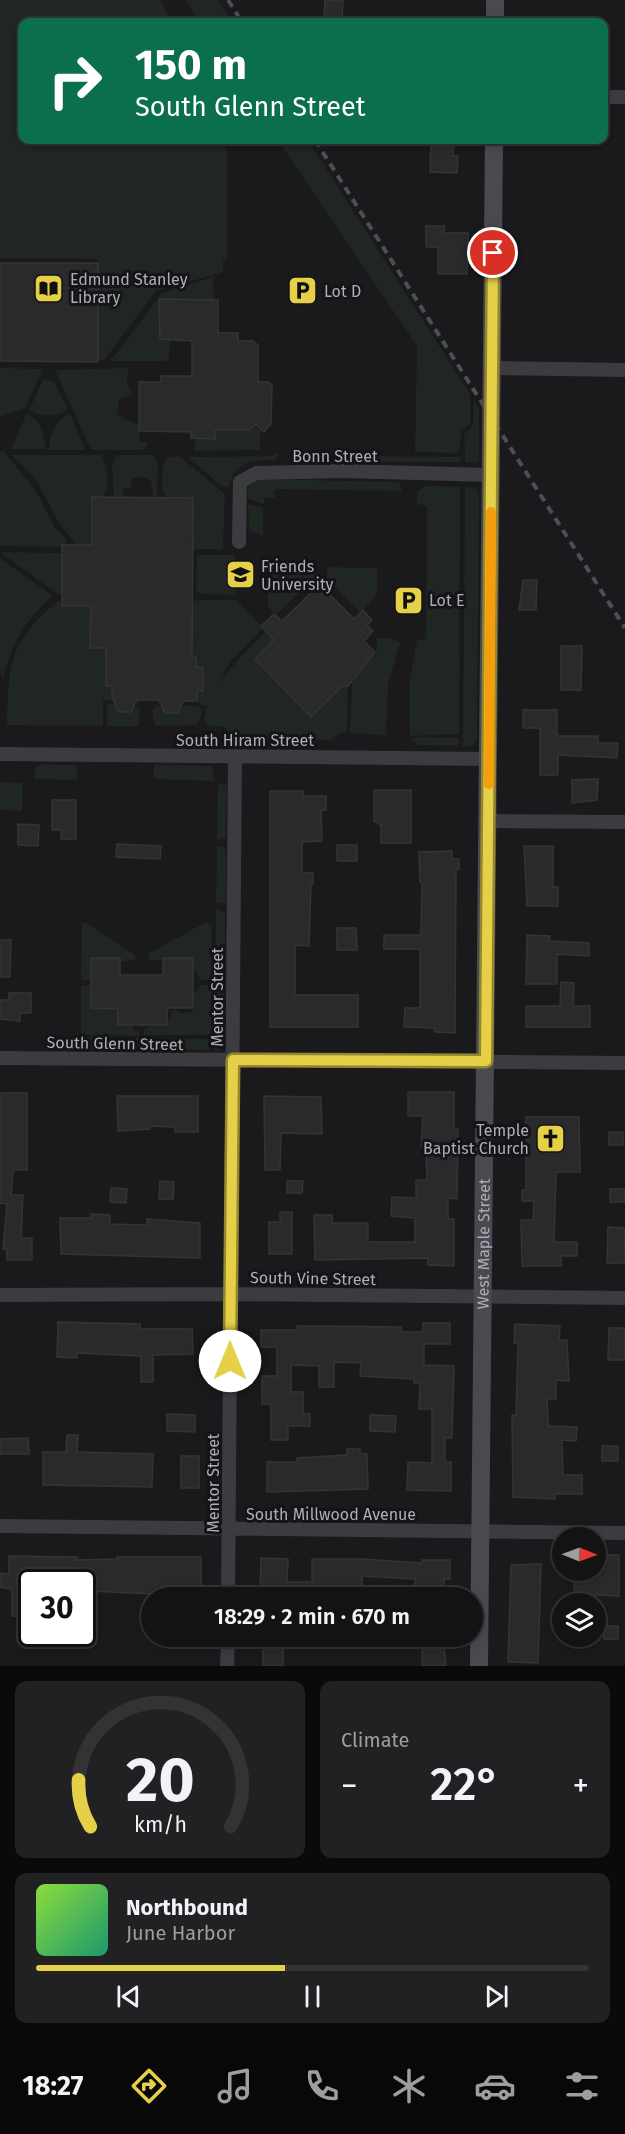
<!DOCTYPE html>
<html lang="en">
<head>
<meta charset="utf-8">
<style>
  :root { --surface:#141314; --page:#212022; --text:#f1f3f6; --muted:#9d9ea0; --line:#333234; --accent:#e5d048 }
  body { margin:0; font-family:"Fira Sans",sans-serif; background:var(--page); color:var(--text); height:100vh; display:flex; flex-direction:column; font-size:22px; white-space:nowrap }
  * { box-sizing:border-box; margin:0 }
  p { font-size:20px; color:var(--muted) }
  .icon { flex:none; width:33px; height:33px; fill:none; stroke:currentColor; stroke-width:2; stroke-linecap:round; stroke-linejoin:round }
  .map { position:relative; height:1666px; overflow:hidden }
  .drawer { display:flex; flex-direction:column; gap:15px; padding:15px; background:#0b0a0b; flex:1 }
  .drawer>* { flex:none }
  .guide { position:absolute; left:18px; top:18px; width:590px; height:126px; border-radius:12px; box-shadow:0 3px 9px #0003,0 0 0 2px var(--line); background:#0b6e4f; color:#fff; overflow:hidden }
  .needle { width:39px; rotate:91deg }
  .fabs { position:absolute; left:552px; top:1527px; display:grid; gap:12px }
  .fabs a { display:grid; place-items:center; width:54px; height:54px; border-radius:50%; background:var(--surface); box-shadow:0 3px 9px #0003,0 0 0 2px var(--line); font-size:30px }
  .speed { position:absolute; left:18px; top:1569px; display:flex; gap:12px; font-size:30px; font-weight:700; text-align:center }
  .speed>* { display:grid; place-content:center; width:78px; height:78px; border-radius:50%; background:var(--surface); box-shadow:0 3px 9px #0003,0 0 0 2px var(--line); line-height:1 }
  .speed .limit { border:3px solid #111; border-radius:9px; background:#fff; color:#111 }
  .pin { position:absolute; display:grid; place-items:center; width:51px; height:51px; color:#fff; margin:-26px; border:3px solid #fff; border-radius:50%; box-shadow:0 2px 6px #0007 }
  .me { position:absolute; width:66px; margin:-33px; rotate:0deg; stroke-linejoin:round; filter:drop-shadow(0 0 4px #0008) }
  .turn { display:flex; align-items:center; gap:21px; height:126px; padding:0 18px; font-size:27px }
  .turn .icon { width:78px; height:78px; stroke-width:2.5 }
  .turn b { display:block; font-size:42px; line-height:51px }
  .big { font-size:45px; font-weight:600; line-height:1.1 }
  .drawer .widget { flex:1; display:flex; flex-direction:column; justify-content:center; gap:9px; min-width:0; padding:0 21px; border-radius:12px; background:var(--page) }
  .drawer .dial { align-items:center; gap:0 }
  .dial svg { height:156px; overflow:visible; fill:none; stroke:var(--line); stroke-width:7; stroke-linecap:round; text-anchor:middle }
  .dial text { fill:var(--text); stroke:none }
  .song { display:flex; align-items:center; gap:18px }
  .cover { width:72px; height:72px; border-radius:9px; background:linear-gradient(135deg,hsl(90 70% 55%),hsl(160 70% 35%)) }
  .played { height:6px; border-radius:3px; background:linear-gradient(90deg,var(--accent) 45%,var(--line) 45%) }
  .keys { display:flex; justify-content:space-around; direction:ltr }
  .heat { display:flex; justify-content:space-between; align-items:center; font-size:33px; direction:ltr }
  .drawer .tiles { flex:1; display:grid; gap:15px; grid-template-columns:1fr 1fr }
  .widget:last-child { grid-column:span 2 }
  .trip { position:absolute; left:141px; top:1587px; width:342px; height:60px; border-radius:30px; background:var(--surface); box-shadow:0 3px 9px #0003,0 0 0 2px var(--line); font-weight:600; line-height:60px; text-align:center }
  .menu { display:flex; height:96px; justify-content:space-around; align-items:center; background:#080808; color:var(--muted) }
  .menu .icon { width:42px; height:42px }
  .menu .current { color:var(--accent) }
  .menu b { font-size:27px; color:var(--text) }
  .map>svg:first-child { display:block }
  .green { fill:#202622 }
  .building { fill:#2a2a2c; stroke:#343437; stroke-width:1.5 }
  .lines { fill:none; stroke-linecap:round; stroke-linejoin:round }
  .street { stroke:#3b3b40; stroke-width:14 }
  .secondary { stroke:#494950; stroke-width:18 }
  .rail { stroke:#4e4e55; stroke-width:4; stroke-dasharray:8 6; stroke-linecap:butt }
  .route-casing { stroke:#95872f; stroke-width:15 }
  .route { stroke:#e5d048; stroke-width:10 }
  .slow { stroke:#f59e0b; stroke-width:10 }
  .labels { text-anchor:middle; stroke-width:6; stroke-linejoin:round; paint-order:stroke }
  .poi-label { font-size:16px; fill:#adaeba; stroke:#151416; text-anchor:start }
  .street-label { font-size:16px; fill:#adaeba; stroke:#151416 }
</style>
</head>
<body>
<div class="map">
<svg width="625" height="1666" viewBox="0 0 625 1666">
  <rect width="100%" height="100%" fill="#1a191b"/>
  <path class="green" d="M0,0H161L171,22H22V140H222L227,152V260H223V272L156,291L104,360H98V259L0,258Z
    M185,0H218L233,22H200Z
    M278,140H308L470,394V424L461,432L460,448L456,453L415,452L417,346Z
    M213,277L214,300H159L160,339L170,340L169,358L165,361H109L121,348L162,293Z
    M0,368L43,369L25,408L0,417Z
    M128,368L127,385L133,395L119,399L117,413L123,419L139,424L140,442L149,443L143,450H91L55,370Z
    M43,380L54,381L68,410C55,417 42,417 29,410Z
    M474,400L479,408V460L477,463L465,462L464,434L473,425Z
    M27,413C40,421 45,433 45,449H11Z
    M70,413L85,450H49C50,434 55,421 70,413Z
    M256,424L261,429L260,450L194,451L195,439H214L216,430H249Z
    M0,451H4L36,491L55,528L66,538V545L62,547L0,546Z
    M275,453H278V456L274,461C253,458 233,463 229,487L221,486L188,457L273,456Z
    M11,455H102C107,467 111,486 103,497H92V545H77L60,525L35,478Z
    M117,455H154L158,467L157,495L153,498L151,481L141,476L132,479L130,488H124L123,497H114L112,466Z
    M179,456L225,494L223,549H193V498H166C159,487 162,468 167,457Z
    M363,456L461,457L460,462H369Z
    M256,479L399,482L402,491L275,489V498H264V504L248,499V486Z
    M426,486L460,487L459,734L410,736V678L417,640L426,639L427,506L417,504V492Z
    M465,486L476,489L479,494L477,738L474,745L463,747Z
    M248,504L263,508V536L249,530Z
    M0,552L62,553V594H58Z
    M197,555H235V595L200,594L196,591Z
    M0,558L53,596C24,621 14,641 3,677L0,670Z
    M269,567H314V578L276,615L268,607Z
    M327,567L377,568V594L361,613L327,579Z
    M198,600H236L263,628L230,662L207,705H201L197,701V691L203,690V667H196V657H192V602Z
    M57,602H62V606H91L90,648H111L106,686H112V700H103V726L7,725C9,666 8,642 57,602Z
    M266,631L274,640L255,659L310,716L341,687L348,686L347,732L340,733L332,740L233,739L224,726L212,727L205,723C201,691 247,652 266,631Z
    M377,638H390L400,643L388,685L386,735L350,733L352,682L375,652L376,657Z
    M107,704H116L119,712H131L133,707H138L141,710L139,713V726H107Z
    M180,705L199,707L202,712L197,725L155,726L152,710L155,707H162L165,713H178Z
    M417,737L459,738L458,746L419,745L410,740Z
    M39,765H77V780L34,779L35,768Z
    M154,765L212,766L214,781L153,779Z
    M0,782L22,783V811L0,810Z
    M221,784L227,785L226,838L217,840L218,785Z
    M217,846L224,847L226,851V904L216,903Z
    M216,909L225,912V980H215Z
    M206,922L212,925L211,980H200L197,972L193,971L192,958H163V960L149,961L148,954Z
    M82,923H87L135,955V960L120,962V958H91V980H81Z
    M91,985V1008L118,1009V1024H131L134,1030L139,1031V1036L81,1035V986Z
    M200,985H212L211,1035H144V1029L153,1025L167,1024L174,1008L180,1013L194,1011L193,993L198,991Z
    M216,985H224V1042L218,1050H215Z
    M66,1037L210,1039V1050L72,1049L66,1045Z"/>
  <path class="building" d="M325,0H343L342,22H324Z
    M431,140H454L453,156H458L457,173L430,172Z
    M426,226H445L444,233H468L467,274H438V247H426Z
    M0,263H98V362L0,361Z
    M159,299L218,300V333H238V341H253L258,345V382H269L272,386L271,424L264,432L256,424L249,430H215V439L191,438V432L139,431V382H161V376H192V341L160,339Z
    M92,497L193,498L192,657H196V667H203V691H197V701H183L178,713H165L159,700H137L131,712H119L112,697V686H106V648H90L91,606H62V545H92Z
    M523,580H537L536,610H519Z
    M314,590L326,591L354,619L363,610L372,620L367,625L373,631L364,641L375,652L348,686L341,687L311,717L255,659L274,640L261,626L274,614L282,621Z
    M561,646H582L581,690H561Z
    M523,710H557V736H598V743H618L617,758L558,755V775H540V728H523Z
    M598,779L597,800L572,803V780Z
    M374,790H411V843H381V825L374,821Z
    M270,791H303V796H326V810H321L322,841L302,842V873H313V884H311L309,946L295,945V995H358V1027H270Z
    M52,800H76V839H61V830H52Z
    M18,824L39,825L38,846L18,845Z
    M117,844L161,846L160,859L116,857Z
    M337,845H357V861H337Z
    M524,846H553V887H558V906H527Z
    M452,851V859H459V869H456L455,1033L435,1032V1028L404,1027L405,1008H420V949H384V935H421L422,882H420L419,852Z
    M337,928H356L357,950H337Z
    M527,935L550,936L549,941L589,943V956L557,954V984H526Z
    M0,940H11L10,977H0Z
    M91,958H120V975H163V958H193V1008H167V1025H118V1009L91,1008Z
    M561,982L574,983L573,1006H590V1027H526V1006H560Z
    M9,993H31V1013H20V1021L0,1019V1000H9Z
    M408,1092H454V1128L458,1129L457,1199L448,1198V1219H454V1266L428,1265V1258L315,1260L314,1215H332V1223H368V1242H415V1218L391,1216L392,1197L416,1198V1180H427L426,1147H421L423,1116H408Z
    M0,1093H27V1170H13L11,1195H23L21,1238H32V1260H7V1249H3L7,1204L0,1203Z
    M117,1096H198V1132H175V1127L150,1126V1129L118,1131Z
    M264,1096L321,1097L322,1134L281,1133L280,1170H265Z
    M526,1117H579L580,1172H556L554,1242H577V1256H561V1266H522L521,1220H533L534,1201H522V1190H526Z
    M609,1132H623V1145H609Z
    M160,1181L174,1182L173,1199H159Z
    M287,1181H303L302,1193H287Z
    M111,1188L127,1189L126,1203L110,1202Z
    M610,1189H625V1202H610Z
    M280,1212H292V1254H269V1222H280Z
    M91,1214L110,1215V1224L147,1225V1219L200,1223V1258L61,1254L60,1218H91Z
    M608,1227L625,1228L624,1263H607Z
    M58,1322L140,1324V1329H192L193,1354L153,1355V1382H141V1356L77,1353V1358L57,1357Z
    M423,1323H450V1344H424V1365L454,1366L452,1438H445V1462H451V1491L407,1490L408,1462L432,1463V1409H419L420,1383H414V1379L360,1376L361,1363L334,1362V1387H319V1366L291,1365V1392H303V1414H310V1426H288V1440H271V1404H262V1376H277V1347H261V1330H297V1326H324L401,1327V1332H423Z
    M515,1324L560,1326L559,1340H567L569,1381L556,1380V1399H547L548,1421L549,1426L577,1427L576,1441L562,1440L563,1475H582V1494H555V1499L513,1497L512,1415H516L518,1343H514Z
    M609,1328H625V1360H608Z
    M167,1414L195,1415V1432L167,1431Z
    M370,1415L396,1416L395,1432L370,1431Z
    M67,1435H78L77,1452L153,1454L152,1487L43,1485V1452H66Z
    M28,1438L29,1454H0V1439Z
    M602,1446H618V1461H602Z
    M347,1449H360V1454H367L368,1489L267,1492V1462H297V1458L347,1455Z
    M181,1456H199V1488H181Z
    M600,1555H619V1596L574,1594L575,1570L600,1572Z
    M9,1556L77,1557V1560L117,1559V1557H201V1596L88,1591V1582H28V1588L23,1589L24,1616H12V1589L0,1587V1573L9,1574Z
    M261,1558L288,1559L287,1582H312V1559H362L422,1563V1560H450V1579H444V1598H415V1579L362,1576V1591H325V1596L260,1594Z
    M541,1564L538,1663L508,1662L511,1565Z
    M604,1626H618V1639H604Z
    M263,1636H283V1666H263Z
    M423,1636H443L446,1666H422Z"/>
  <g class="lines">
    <path class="street" d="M603,97H625
      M492,368L625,370
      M239,542L240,482L256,473L342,471L491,475
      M0,754L489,759
      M489,821L625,822
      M0,1058L625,1063
      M0,1295L231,1294L625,1298
      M0,1526L625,1533
      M228,1598L235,757
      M227,1666L228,1636"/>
    <g class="secondary">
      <path d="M495,22V0"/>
      <path id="s1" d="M479,1666L494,140"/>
    </g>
    <path class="rail" d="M228,0L242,22
      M315,140L625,628"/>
  </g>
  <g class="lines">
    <defs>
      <path id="route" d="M230,1361L233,1060L486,1061L493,253"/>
    </defs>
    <use href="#route" class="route-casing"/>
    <use href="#route" class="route"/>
    <path class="slow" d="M489,784L491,512"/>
  </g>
  <defs>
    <symbol id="library-square" viewBox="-11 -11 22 22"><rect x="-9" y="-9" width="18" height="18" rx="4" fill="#e5d048" stroke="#151416"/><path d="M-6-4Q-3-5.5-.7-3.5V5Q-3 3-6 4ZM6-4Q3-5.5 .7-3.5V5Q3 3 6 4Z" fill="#111"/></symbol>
    <symbol id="parking-square" viewBox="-11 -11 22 22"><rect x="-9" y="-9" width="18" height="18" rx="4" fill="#e5d048" stroke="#151416"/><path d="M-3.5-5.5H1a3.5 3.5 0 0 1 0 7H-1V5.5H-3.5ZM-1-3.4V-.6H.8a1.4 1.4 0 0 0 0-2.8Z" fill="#111"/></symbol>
    <symbol id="university-square" viewBox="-11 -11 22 22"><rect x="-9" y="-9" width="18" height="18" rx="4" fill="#e5d048" stroke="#151416"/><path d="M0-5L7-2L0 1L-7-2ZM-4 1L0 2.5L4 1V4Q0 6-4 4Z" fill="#111"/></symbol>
    <symbol id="church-square" viewBox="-11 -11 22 22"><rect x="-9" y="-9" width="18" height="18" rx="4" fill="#e5d048" stroke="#151416"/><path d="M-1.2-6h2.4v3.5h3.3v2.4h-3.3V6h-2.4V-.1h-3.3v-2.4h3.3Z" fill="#111"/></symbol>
  </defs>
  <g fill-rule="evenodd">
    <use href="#library-square" x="32" y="272" width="33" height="33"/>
    <use href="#parking-square" x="286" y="274" width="33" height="33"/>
    <use href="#university-square" x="224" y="558" width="33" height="33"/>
    <use href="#parking-square" x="392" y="584" width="33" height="33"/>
    <use href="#church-square" x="534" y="1122" width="33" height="33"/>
  </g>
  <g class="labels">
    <g class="poi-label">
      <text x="70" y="285">Edmund Stanley<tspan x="70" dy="18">Library</tspan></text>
      <text x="324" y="297">Lot D</text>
      <text x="261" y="572">Friends<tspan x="261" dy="18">University</tspan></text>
      <text x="429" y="606">Lot E</text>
      <text x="529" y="1136" text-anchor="end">Temple<tspan x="529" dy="18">Baptist Church</tspan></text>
    </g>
    <g class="street-label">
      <text x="335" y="462">Bonn Street</text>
      <text x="245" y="746">South Hiram Street</text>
      <text transform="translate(217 997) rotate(-90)" y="6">Mentor Street</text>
      <text transform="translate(115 1043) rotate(1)" y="6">South Glenn Street</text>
      <text dy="6" stroke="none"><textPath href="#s1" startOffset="422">West Maple Street</textPath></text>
      <text transform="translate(313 1278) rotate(1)" y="6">South Vine Street</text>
      <text transform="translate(213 1483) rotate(-90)" y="6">Mentor Street</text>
      <text x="331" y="1520">South Millwood Avenue</text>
    </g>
  </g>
</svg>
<div class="fabs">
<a><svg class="needle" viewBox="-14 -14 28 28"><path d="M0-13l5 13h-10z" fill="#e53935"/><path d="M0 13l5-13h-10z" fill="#9d9ea0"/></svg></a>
<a><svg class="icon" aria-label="layers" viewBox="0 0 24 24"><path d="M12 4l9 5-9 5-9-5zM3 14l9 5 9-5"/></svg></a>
</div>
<div class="speed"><div class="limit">30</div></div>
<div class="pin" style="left:493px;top:253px;background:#d93025"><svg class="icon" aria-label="arrive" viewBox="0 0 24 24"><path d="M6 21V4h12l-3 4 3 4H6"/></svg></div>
<svg class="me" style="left:230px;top:1361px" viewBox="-20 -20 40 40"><circle r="19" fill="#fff"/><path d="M0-13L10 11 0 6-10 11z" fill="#e5d048"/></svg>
<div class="trip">18:29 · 2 min · 670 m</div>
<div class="guide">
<div class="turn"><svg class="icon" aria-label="right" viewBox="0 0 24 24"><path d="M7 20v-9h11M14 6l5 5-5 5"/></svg><div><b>150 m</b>South Glenn Street</div></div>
</div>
</div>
<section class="drawer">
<div class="tiles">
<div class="widget dial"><svg viewBox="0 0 100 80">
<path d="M14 69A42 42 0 1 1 86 69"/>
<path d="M14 69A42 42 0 0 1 8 45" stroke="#e5d048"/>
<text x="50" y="56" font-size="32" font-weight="700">20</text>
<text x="50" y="72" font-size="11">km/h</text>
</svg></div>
<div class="widget"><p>Climate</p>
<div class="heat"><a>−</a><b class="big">22°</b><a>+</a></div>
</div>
<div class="widget">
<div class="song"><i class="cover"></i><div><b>Northbound</b><p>June Harbor</p></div></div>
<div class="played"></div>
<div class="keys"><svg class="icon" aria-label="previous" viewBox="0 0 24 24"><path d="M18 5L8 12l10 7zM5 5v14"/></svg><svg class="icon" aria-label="pause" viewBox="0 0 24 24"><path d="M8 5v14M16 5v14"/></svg><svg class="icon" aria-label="next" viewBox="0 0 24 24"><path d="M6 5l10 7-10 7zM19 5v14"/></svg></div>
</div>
</div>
</section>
<nav class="menu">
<b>18:27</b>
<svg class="icon current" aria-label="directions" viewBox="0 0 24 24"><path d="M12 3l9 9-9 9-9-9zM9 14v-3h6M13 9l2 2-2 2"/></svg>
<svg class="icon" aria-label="music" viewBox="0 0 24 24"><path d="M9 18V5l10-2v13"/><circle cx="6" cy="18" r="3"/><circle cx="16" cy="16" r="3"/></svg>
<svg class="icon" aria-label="phone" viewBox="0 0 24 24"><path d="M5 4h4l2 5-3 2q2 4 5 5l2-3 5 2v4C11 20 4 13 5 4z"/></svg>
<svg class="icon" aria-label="climate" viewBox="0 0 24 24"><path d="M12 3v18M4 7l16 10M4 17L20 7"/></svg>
<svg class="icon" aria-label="car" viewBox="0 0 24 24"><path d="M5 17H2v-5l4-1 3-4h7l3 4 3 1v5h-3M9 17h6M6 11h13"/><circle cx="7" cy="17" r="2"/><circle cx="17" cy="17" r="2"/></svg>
<svg class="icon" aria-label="filters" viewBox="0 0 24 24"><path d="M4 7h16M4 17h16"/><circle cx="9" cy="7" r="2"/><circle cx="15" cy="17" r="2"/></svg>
</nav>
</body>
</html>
